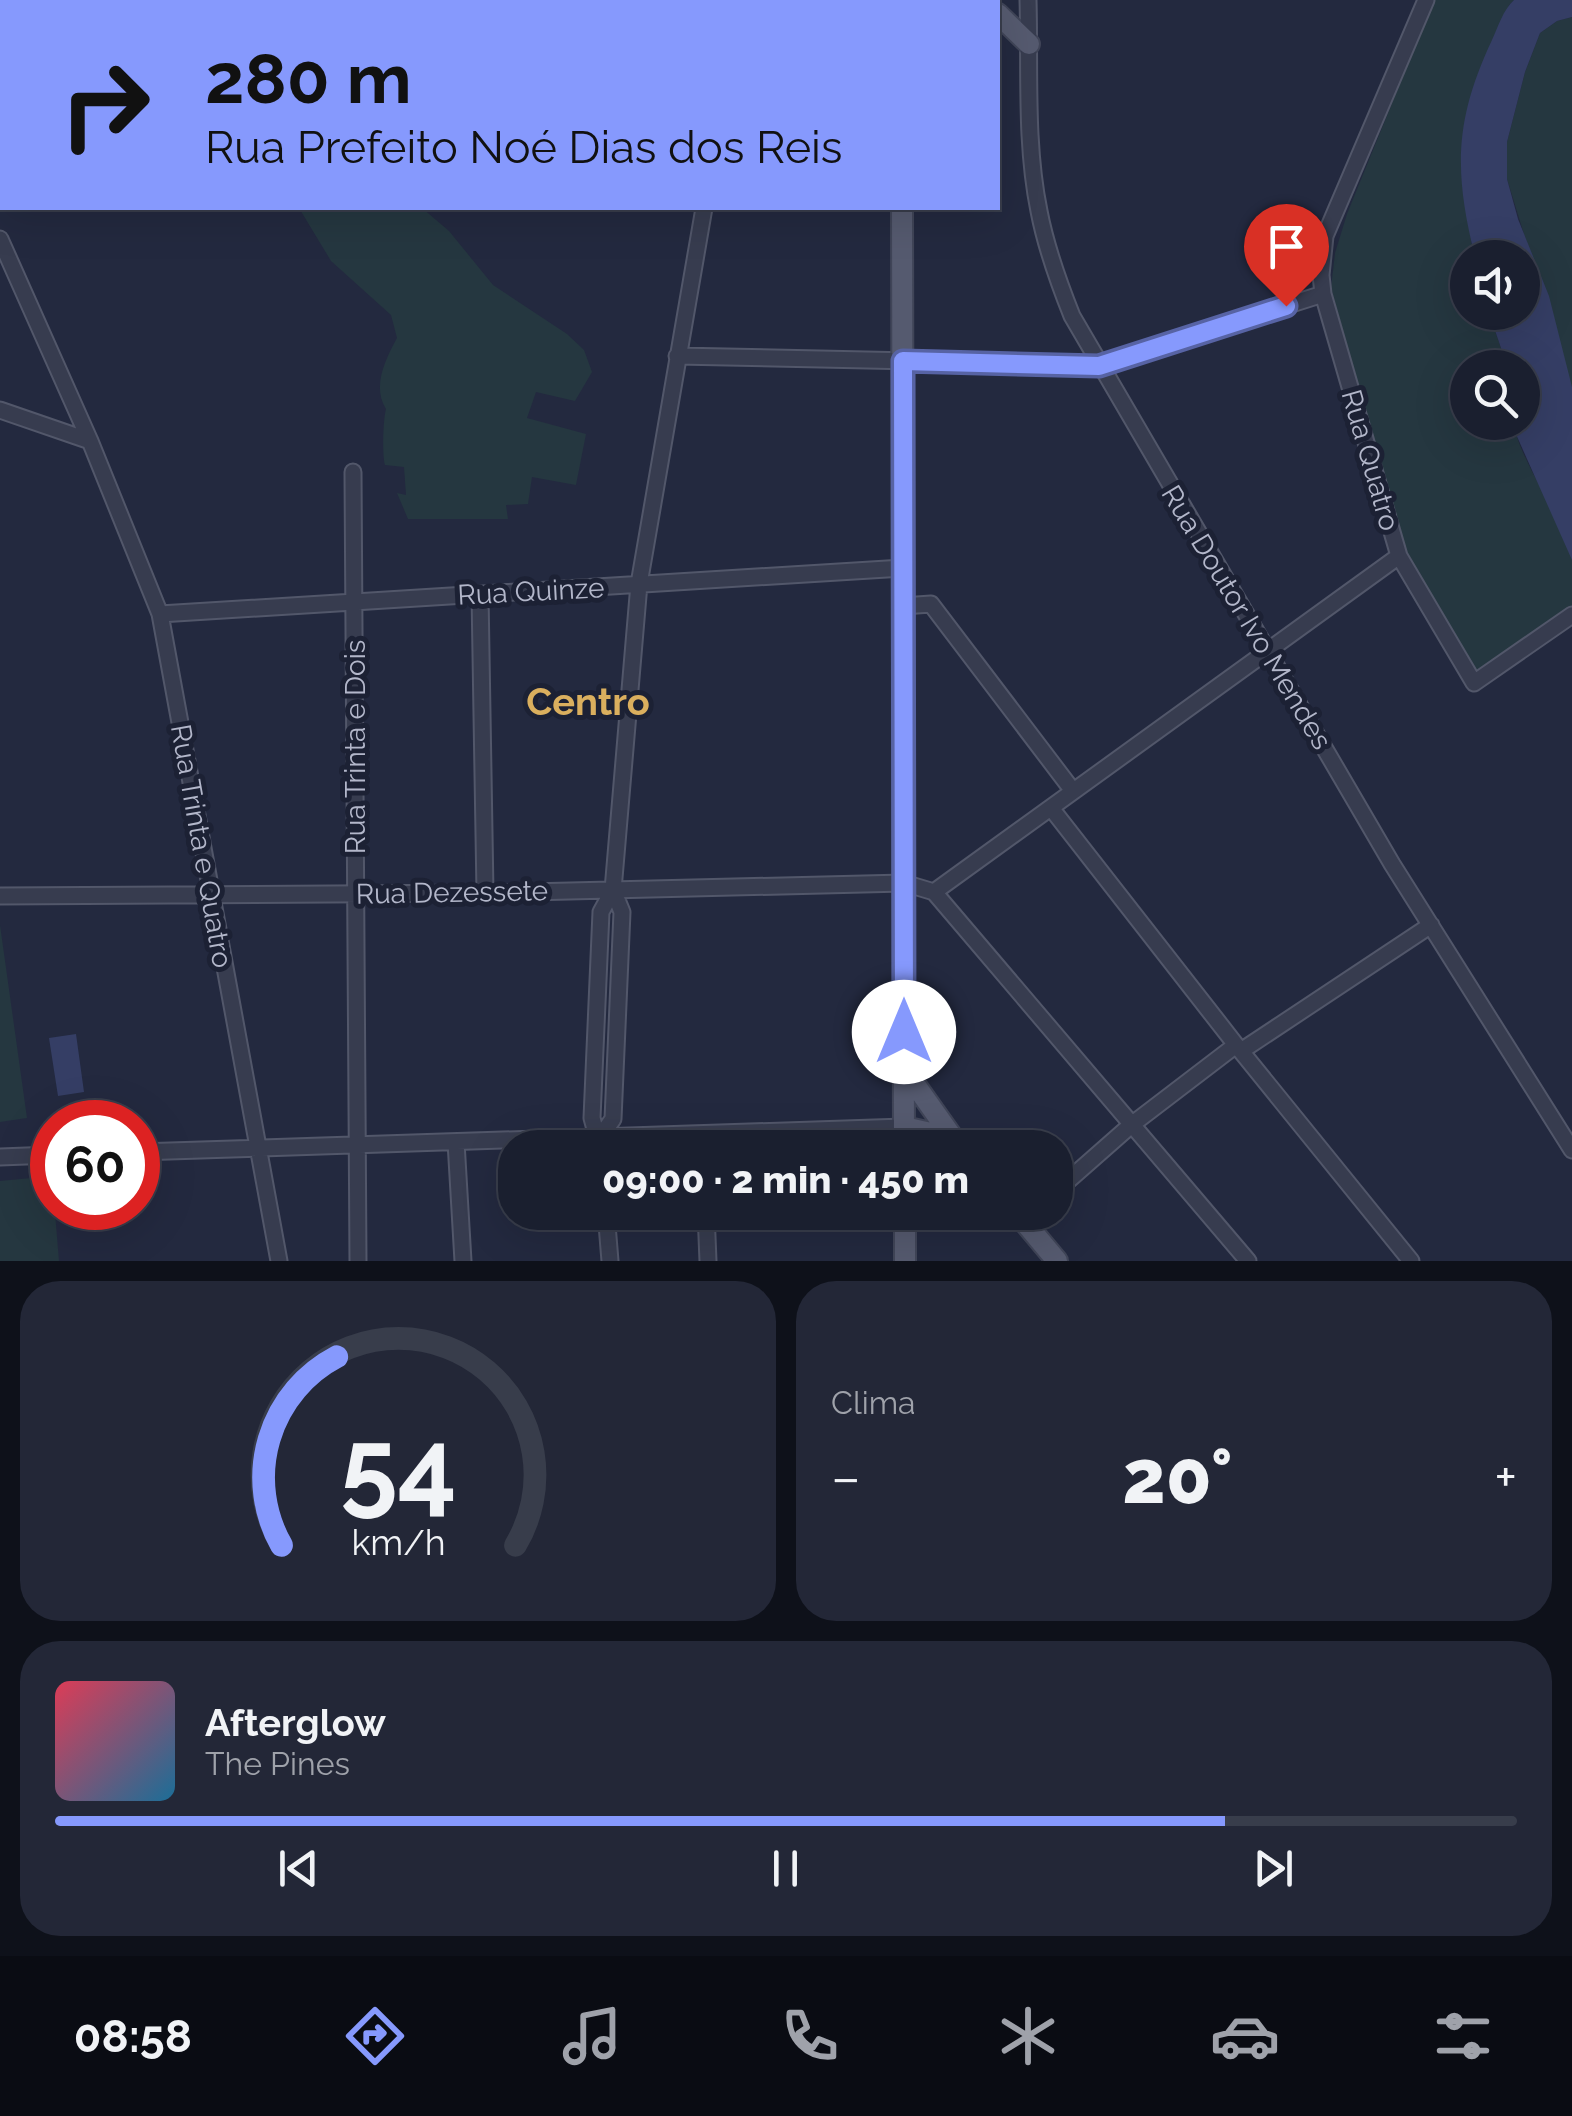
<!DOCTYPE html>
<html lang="pt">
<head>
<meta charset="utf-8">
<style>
  :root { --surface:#1a1f2f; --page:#232737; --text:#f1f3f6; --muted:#9fa2aa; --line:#383d4b; --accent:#8699fd }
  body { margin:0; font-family:Raleway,sans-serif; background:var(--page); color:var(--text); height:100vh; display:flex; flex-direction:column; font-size:38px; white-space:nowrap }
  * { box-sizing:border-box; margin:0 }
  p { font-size:32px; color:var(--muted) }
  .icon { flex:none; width:55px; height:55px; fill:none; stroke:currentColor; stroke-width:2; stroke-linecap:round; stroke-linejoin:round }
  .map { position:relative; height:1261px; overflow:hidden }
  .details { display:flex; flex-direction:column; gap:20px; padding:20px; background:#0e111a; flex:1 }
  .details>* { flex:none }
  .top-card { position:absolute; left:0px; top:0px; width:1000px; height:210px; box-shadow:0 10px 40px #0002,0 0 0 2px var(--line); background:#8699fd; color:#111; overflow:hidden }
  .controls { position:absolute; left:1450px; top:240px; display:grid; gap:20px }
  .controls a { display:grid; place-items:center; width:90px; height:90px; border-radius:50%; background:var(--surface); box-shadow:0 10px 40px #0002,0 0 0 2px var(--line); font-size:50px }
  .speed { position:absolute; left:30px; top:1100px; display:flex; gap:20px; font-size:50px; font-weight:700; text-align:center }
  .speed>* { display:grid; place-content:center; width:130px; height:130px; border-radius:50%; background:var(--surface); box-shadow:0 10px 40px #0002,0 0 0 2px var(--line); line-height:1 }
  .speed .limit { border:15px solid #d22; background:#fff; color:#111 }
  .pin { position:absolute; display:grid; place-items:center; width:85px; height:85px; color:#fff; margin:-102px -42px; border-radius:50% 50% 50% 0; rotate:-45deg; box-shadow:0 0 10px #0007 }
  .pin .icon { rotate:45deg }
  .me { position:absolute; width:110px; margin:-55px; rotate:0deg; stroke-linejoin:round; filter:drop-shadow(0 0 8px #0008) }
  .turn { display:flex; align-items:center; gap:35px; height:210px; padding:0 40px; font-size:45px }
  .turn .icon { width:130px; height:130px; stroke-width:2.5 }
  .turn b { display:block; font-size:70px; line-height:85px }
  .big { font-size:75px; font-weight:800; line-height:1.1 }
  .details .tile { flex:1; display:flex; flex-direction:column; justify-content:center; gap:15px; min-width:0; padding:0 35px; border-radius:40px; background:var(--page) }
  .details .dial { align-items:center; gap:0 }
  .dial svg { height:260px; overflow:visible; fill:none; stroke:var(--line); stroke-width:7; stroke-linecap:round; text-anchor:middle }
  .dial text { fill:var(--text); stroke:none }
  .song { display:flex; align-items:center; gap:30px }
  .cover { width:120px; height:120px; border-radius:15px; background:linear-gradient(135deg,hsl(350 70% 55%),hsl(200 70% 35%)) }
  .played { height:10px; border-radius:5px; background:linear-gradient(90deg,var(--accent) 80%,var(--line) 80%) }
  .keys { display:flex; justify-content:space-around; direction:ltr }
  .heat { display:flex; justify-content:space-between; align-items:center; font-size:55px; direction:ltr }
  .details .tiles { flex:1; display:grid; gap:20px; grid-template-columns:1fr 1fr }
  .tile:last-child { grid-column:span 2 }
  .trip { position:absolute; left:498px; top:1130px; width:575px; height:100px; border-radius:40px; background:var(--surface); box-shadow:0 10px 40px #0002,0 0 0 2px var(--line); font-weight:800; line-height:100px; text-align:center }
  .tab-bar { display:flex; height:160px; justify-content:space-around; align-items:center; background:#0a0c13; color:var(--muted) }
  .tab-bar .icon { width:70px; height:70px }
  .tab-bar .active { color:var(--accent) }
  .tab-bar b { font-size:45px; color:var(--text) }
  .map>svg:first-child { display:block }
  .green { fill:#253740 }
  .water { fill:#353e65 }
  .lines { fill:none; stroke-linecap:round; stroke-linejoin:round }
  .minor-casing { stroke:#52576a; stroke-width:19 }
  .major-casing { stroke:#404558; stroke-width:24 }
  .minor { stroke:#373c4f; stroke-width:15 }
  .major { stroke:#555a6f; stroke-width:20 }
  .route-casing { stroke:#5763a4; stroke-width:25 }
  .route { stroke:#8699fd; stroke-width:18 }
  .labels { text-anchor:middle; stroke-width:10; stroke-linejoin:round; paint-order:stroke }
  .street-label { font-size:28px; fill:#b3b7ca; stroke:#1c2134 }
  .district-label { font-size:38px; font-weight:bold; fill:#daaf5e; stroke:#1c2134 }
</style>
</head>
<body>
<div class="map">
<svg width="1572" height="1261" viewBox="0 0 1572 1261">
  <rect width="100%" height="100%" fill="#23293f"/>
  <path class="green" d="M1434,0H1514L1509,5L1471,241L1475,257L1468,258V312L1489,313L1501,348L1503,367L1468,368V422L1513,423C1524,471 1561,511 1572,559C1572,576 1572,597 1572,614L1476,675L1406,557L1331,288L1335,253L1347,214Z
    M1572,17V389L1507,179V142L1525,72L1540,33L1557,21Z
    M299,208H422L449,231L493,285L567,334L584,350L592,372L575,401L536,392L527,418L586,434L576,485L532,477L528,504L506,505L508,519H408L397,493L406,495L404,467L385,465C382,455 383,420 386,409C372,387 385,360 397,338L391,315L331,261Z
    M0,925L27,1118L0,1122Z
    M52,1176L59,1261H0V1181Z"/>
  <path class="water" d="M1514,0H1572V17L1557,21L1540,33L1525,72L1507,142V179L1518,219L1549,296L1572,387V560L1515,432L1513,423L1522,422V368L1503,367L1501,348L1489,313L1522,312V258L1475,257C1454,172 1454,121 1492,40C1498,27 1503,10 1514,0Z
    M76,1034L84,1092L58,1096L49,1038Z"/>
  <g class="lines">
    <defs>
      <path id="minor" d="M1028,0C1030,69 1025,143 1039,211C1046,248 1058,281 1072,316L1392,864L1572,1150
        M1426,0L1325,236L1321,275L1323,294L1399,556L1474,683L1572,615
        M740,2L741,0
        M0,239L90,441L160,614L279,1261
        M677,356L1099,365L1323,294
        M0,410L90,441
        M353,472L358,1261
        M480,594L485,893
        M903,606L931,604L1073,791
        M160,614L903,568
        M1051,808L1236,1045L1411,1261
        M934,892L1399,556
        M934,892L1248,1261
        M0,896L485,893L904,883L934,892
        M1241,1051L1431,925
        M600,1137L613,1119L622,912L613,890
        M456,1142L463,1261
        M600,1148L592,1118L601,912L613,890L639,584L704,208
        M138,1152L904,1127
        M0,1157L52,1155
        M1055,1192L1130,1126L1236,1045
        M606,1212L610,1261
        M706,1212L708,1261"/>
      <path id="major" d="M901,0V2
        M923,0L927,2
        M964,0V2
        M998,14L1029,44
        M902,208L904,1148
        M904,1069L960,1148
        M904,1127L935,1134L956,1146
        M905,1212V1261
        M1016,1212L1057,1261"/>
    </defs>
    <use href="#minor" class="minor-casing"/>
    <use href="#major" class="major-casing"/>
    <use href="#minor" class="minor"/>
    <use href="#major" class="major"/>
  </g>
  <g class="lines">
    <defs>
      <path id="route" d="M904,1032L903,361L1099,366L1286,306"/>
    </defs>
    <use href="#route" class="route-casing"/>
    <use href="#route" class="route"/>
  </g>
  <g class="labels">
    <g class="street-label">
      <text transform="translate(1371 460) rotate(74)" y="10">Rua Quatro</text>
      <text transform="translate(531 591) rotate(-3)" y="10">Rua Quinze</text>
      <text transform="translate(1247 617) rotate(59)" y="10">Rua Doutor Ivo Mendes</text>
      <text transform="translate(355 747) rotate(-90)" y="10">Rua Trinta e Dois</text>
      <text transform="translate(202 846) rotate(80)" y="10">Rua Trinta e Quatro</text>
      <text transform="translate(452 892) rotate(-1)" y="10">Rua Dezessete</text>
    </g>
    <g class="district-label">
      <text x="588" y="715">Centro</text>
    </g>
  </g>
</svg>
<div class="controls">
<a><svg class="icon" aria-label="sound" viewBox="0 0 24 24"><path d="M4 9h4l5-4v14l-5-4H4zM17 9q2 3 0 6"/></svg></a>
<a><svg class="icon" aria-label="search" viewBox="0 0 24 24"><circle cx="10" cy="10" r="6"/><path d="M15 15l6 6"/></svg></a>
</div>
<div class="speed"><div class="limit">60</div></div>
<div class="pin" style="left:1286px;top:306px;background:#d93025"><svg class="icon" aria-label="arrive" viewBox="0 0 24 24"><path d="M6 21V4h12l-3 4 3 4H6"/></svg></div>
<svg class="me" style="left:904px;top:1032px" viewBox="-20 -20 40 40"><circle r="19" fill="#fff"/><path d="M0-13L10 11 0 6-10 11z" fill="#8699fd"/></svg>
<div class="trip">09:00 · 2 min · 450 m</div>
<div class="top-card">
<div class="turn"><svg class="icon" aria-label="right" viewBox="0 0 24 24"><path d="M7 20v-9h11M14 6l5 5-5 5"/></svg><div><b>280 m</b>Rua Prefeito Noé Dias dos Reis</div></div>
</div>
</div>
<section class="details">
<div class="tiles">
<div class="tile dial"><svg viewBox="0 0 100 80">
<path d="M14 69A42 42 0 1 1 86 69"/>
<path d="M14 69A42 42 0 0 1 31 11" stroke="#8699fd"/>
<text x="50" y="56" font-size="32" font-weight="700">54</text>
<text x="50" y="72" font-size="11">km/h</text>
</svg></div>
<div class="tile"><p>Clima</p>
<div class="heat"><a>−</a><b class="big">20°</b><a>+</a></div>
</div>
<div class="tile">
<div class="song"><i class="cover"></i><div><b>Afterglow</b><p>The Pines</p></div></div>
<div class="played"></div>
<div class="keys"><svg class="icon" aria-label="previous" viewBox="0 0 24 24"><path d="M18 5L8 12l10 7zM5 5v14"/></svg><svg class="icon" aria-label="pause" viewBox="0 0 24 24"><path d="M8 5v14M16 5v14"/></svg><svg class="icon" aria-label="next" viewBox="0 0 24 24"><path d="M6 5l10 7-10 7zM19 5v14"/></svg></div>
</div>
</div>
</section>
<nav class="tab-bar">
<b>08:58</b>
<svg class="icon active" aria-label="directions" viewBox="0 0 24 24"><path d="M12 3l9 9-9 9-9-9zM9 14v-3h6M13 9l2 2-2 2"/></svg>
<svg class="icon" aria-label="music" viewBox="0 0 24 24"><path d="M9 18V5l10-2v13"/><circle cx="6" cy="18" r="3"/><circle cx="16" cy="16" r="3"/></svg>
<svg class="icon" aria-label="phone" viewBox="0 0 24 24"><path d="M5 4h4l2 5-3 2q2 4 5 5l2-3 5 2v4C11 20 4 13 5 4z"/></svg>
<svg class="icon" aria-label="climate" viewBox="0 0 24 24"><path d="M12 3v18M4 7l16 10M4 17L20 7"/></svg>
<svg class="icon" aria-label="car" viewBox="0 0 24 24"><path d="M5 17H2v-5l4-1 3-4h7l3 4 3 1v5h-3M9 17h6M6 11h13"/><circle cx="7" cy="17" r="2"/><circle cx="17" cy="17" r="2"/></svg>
<svg class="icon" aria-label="filters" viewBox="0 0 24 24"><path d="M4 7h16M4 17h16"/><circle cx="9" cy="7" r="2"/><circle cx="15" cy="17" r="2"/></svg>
</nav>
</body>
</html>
